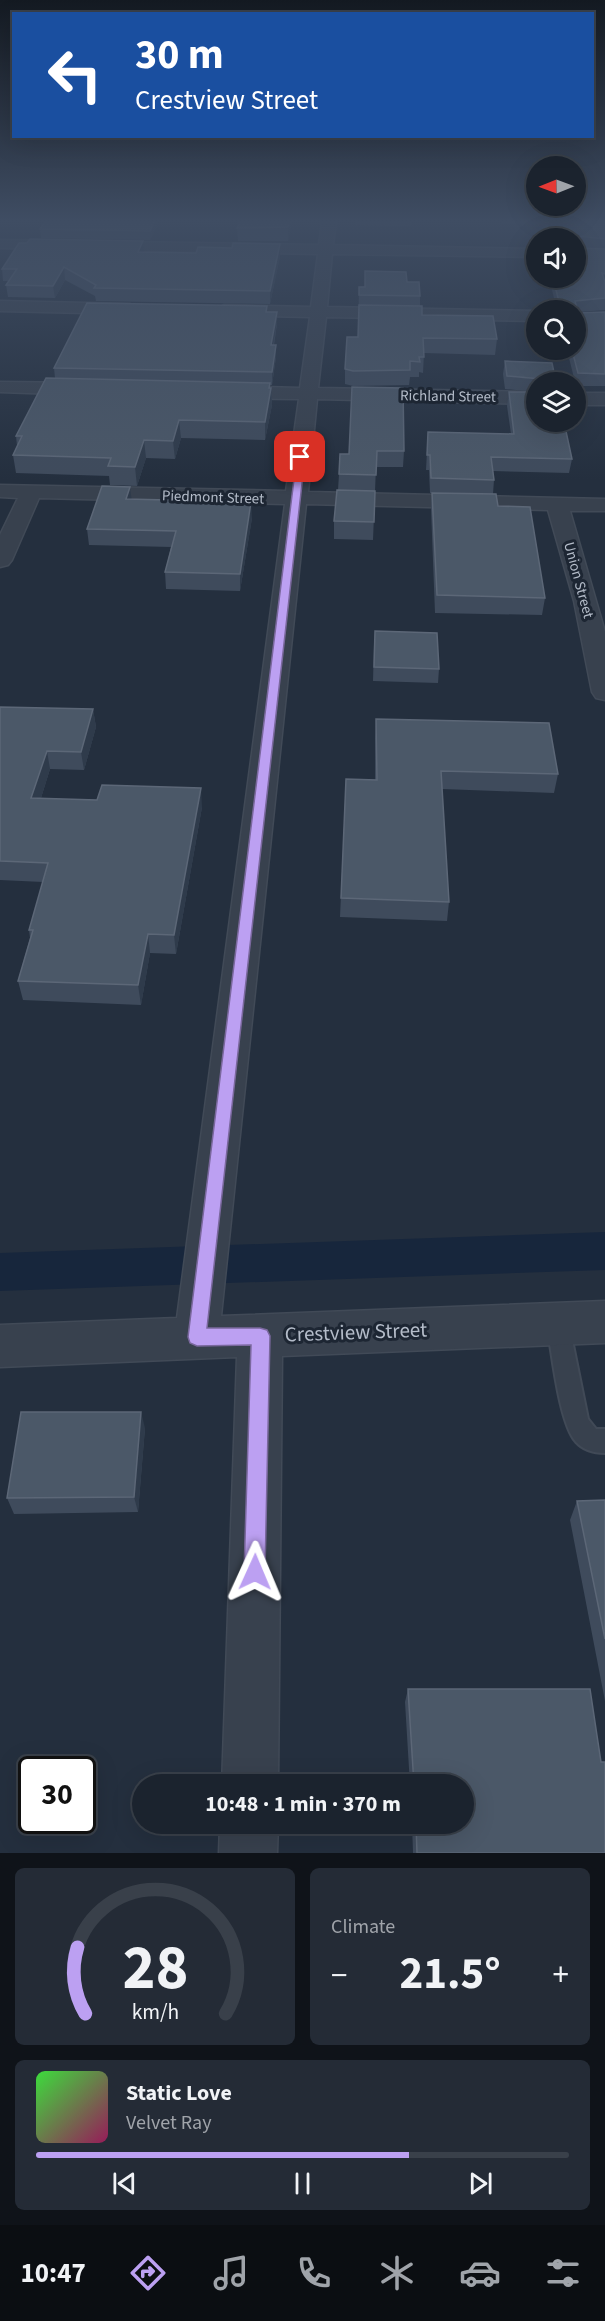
<!DOCTYPE html>
<html lang="en">
<head>
<meta charset="utf-8">
<style>
  :root { --surface:#1b232e; --page:#242b36; --text:#f1f3f6; --muted:#a0a4aa; --line:#39404a; --accent:#bca0f2 }
  body { margin:0; font-family:"Source Sans 3",sans-serif; background:var(--page); color:var(--text); height:100vh; display:flex; flex-direction:column; font-size:22px; white-space:nowrap }
  * { box-sizing:border-box; margin:0 }
  p { font-size:20px; color:var(--muted) }
  .icon { flex:none; width:33px; height:33px; fill:none; stroke:currentColor; stroke-width:2; stroke-linecap:round; stroke-linejoin:round }
  .map { position:relative; height:1853px; overflow:hidden }
  .drawer { display:flex; flex-direction:column; gap:15px; padding:15px; background:#0f1319; flex:1 }
  .drawer>* { flex:none }
  .top-card { position:absolute; left:12px; top:12px; width:582px; height:126px; border-radius:0px; box-shadow:0 6px 24px #0002,0 0 0 2px var(--line); background:#1a4fa0; color:#fff; overflow:hidden }
  .needle { width:39px; rotate:269deg }
  .controls { position:absolute; left:526px; top:156px; display:grid; gap:12px }
  .controls a { display:grid; place-items:center; width:60px; height:60px; border-radius:50%; background:var(--surface); box-shadow:0 6px 24px #0002,0 0 0 2px var(--line); font-size:30px }
  .speed { position:absolute; left:18px; top:1756px; display:flex; gap:12px; font-size:30px; font-weight:700; text-align:center }
  .speed>* { display:grid; place-content:center; width:78px; height:78px; border-radius:50%; background:var(--surface); box-shadow:0 6px 24px #0002,0 0 0 2px var(--line); line-height:1 }
  .speed .limit { border:3px solid #111; border-radius:9px; background:#fff; color:#111 }
  .pin { position:absolute; display:grid; place-items:center; width:51px; height:51px; color:#fff; margin:-26px; border-radius:12px; box-shadow:0 3px 9px #0006 }
  .me { position:absolute; width:66px; margin:-33px; rotate:1deg; stroke-linejoin:round; filter:drop-shadow(0 0 4px #0008) }
  .turn { display:flex; align-items:center; gap:21px; height:126px; padding:0 24px; font-size:27px }
  .turn .icon { width:78px; height:78px; stroke-width:2.5 }
  .turn b { display:block; font-size:42px; line-height:51px }
  .big { font-size:45px; font-weight:700; line-height:1.1 }
  .drawer .widget { flex:1; display:flex; flex-direction:column; justify-content:center; gap:9px; min-width:0; padding:0 21px; border-radius:9px; background:var(--page) }
  .drawer .dial { align-items:center; gap:0 }
  .dial svg { height:156px; overflow:visible; fill:none; stroke:var(--line); stroke-width:7; stroke-linecap:round; text-anchor:middle }
  .dial text { fill:var(--text); stroke:none }
  .song { display:flex; align-items:center; gap:18px }
  .cover { width:72px; height:72px; border-radius:9px; background:linear-gradient(135deg,hsl(120 70% 55%),hsl(330 70% 35%)) }
  .played { height:6px; border-radius:3px; background:linear-gradient(90deg,var(--accent) 70%,var(--line) 70%) }
  .keys { display:flex; justify-content:space-around; direction:ltr }
  .heat { display:flex; justify-content:space-between; align-items:center; font-size:33px; direction:ltr }
  .drawer .tiles { flex:1; display:grid; gap:15px; grid-template-columns:1fr 1fr }
  .widget:last-child { grid-column:span 2 }
  .trip { position:absolute; left:132px; top:1774px; width:342px; height:60px; border-radius:30px; background:var(--surface); box-shadow:0 6px 24px #0002,0 0 0 2px var(--line); font-weight:700; line-height:60px; text-align:center }
  .dock { display:flex; height:96px; justify-content:space-around; align-items:center; background:#0b0e12; color:var(--muted) }
  .dock .icon { width:42px; height:42px }
  .dock .selected { color:var(--accent) }
  .dock b { font-size:27px; color:var(--text) }
  .map>svg:first-child { display:block }
  .lines { fill:none; stroke-linecap:round; stroke-linejoin:round }
  .canal { fill:#17263c; fill-rule:evenodd }
  .lane-casing { stroke:#414a57; stroke-width:4 }
  .street-casing { stroke:#414a57; stroke-width:3 }
  .lane { fill:#38414e; fill-rule:evenodd }
  .street { fill:#38414e; fill-rule:evenodd }
  .wall { fill:#3f4b5c }
  .shaded-wall { fill:#2f3b4b }
  .building { fill:#4b5868; stroke:#5c6777; stroke-width:1.5 }
  .route { fill:#bca0f2; stroke:#7a689d; stroke-width:1.5 }
  .labels { text-anchor:middle; stroke-width:6; stroke-linejoin:round; paint-order:stroke }
  .far-street-label { font-size:15px; fill:#b4bcc9; stroke:#1d2633 }
  .near-street-label { font-size:21px; fill:#b4bcc9; stroke:#1d2633 }
</style>
</head>
<body>
<div class="map">
<svg width="605" height="1853" viewBox="0 0 605 1853">
  <rect width="100%" height="100%" fill="#242f3e"/>
  <g class="lines">
    <path class="canal" d="M605,1232V1270L0,1291V1253Z"/>
    <defs>
      <path id="lane" d="M558,1315L566,1318L569,1325L588,1419L596,1429H605V1453C595,1453 583,1450 576,1442C559,1423 552,1352 547,1325L550,1318Z"/>
      <path id="street" d="M322,221H336L333,245L537,249V257L332,254L327,307L537,311V321L326,317L318,388L537,392V404L317,399L308,492L605,499V511H570L605,632V700L596,698L592,692L574,601L548,510L306,504L221,1316L605,1301V1343L282,1356L278,1785H222L237,1357L0,1367V1325L177,1318L285,504L39,498L12,560L8,565L0,567V535L18,498L0,497V485L286,491L299,399L227,398L218,392L227,386L300,388L310,317L224,315L216,310L224,305L311,307L318,254L0,248V240L319,245Z
        M0,301L130,304L138,309L130,314L0,311Z
        M0,382L85,383L94,389L85,395L0,392Z
        M576,393H605V405H576Z
        M220,1824H278L277,1853H219Z"/>
    </defs>
    <use href="#lane" class="lane-casing"/>
    <use href="#street" class="street-casing"/>
    <use href="#lane" class="lane"/>
    <use href="#street" class="street"/>
  </g>
  <path class="wall" d="M160,220L150,240L41,238L40,229Z
    M240,220H292L288,241H238L237,228Z
    M356,220H415L412,221L411,226L356,225Z
    M500,220H605V310L578,312V313L605,312V386H576L567,350H576V310H557L551,286L552,278L598,249L576,247V238H545L542,225L501,224Z
    M144,252L280,256L270,304L96,301L95,296L65,280L55,298L8,297L6,285L9,281H3L2,269Z
    M407,282L420,296V306L422,315L497,339L495,355L424,353L423,373L419,372V377H410L409,385L353,386L345,384V369L358,337L359,287Z
    M267,306V312L277,324L274,345L276,357L272,385H270V388H271L272,405L265,440L181,438L175,459L146,458L137,486L110,485L109,476L16,473L13,455L17,446L16,436L55,378L54,368Z
    M505,361L556,382H537V392L505,389L503,374Z
    M352,387L404,451L403,467H376L373,540L334,539V521L338,490L339,474L349,454Z
    M509,392L572,459L569,473L493,471L494,480L493,494L430,493L429,470H426L428,432L511,434L507,406Z
    M432,493L498,506L545,598L542,615L435,613L431,509Z
    M132,499L252,518L240,591L166,589L165,572L171,547L89,545L87,529Z
    M374,644L439,669L438,683L373,681Z
    M0,707L93,709L96,727L84,770L50,769L41,798L202,807L176,954L150,953L141,1005L23,1000L18,981L30,938L29,930L43,882L0,880Z
    M376,719L558,774L554,793L442,789L449,902L447,921L340,917L346,779L375,780V738Z
    M145,1428L138,1512L14,1514L7,1498Z
    M605,1500V1701L570,1520L577,1501Z
    M408,1689L601,1762L605,1853H413L412,1824H464V1785H410L405,1702Z"/>
  <path class="shaded-wall" d="M155,220H160L150,240V231Z
    M289,220H292L288,241V227Z
    M143,241L144,253L138,252Z
    M280,244V256L270,304V291Z
    M64,267L65,280L55,298L53,286Z
    M277,312V324L271,357V345Z
    M276,345V357L272,385V372Z
    M270,383V395L271,388L272,405L265,440V422Z
    M179,420L181,438L175,459L173,441Z
    M144,440L146,458L137,486L135,467Z
    M130,487L132,503L126,499Z
    M251,502L252,518L240,591V574Z
    M93,709L96,727L84,770L81,752Z
    M47,751L50,769L35,817L31,798Z
    M201,788L202,807L176,954L174,935Z
    M148,934L150,953L141,1005L138,985Z
    M141,1412L145,1428L138,1512L134,1497Z"/>
  <path class="building" d="M46,220H155L150,231L40,229Z
    M240,220H289L288,227L237,228Z
    M545,220H605V239L578,236L576,247V238H549Z
    M30,239L143,241L138,252L196,253L198,247L232,248L233,243L280,244L270,291L94,288L96,285L64,267L53,286L6,285L17,269H2L19,243H27Z
    M576,248L605,249V274L602,273L605,282V298L575,301L578,313L605,312V374L578,373L572,350H576V310H561L553,278H576Z
    M365,271L406,272L407,282H419L420,296L359,295V287H365Z
    M87,303L267,306L266,312H277L271,345H276L272,372L54,368Z
    M359,305L422,306V315L493,316L497,339L423,338L424,357H419L420,362L410,361V370L353,371L345,369L347,337H358Z
    M505,361L552,363L556,382H541V379L507,376Z
    M46,378L270,383L269,388H271L265,422L179,420L173,441L144,440L135,467L108,466L111,458L13,455L22,436H16Z
    M352,387L403,388L404,451H377L376,475L339,474L340,454H349Z
    M509,392H537V422H564L572,459L491,457L494,480L431,478L430,455H427L428,432L514,434Z
    M102,486L130,487L126,499L251,502L240,574L165,572L176,531L87,529Z
    M337,490L375,491L374,522L334,521Z
    M432,493L496,494L498,506L530,507L545,598L437,595Z
    M375,631L437,633L439,669L374,667Z
    M0,707L93,709L81,752L47,751L31,798L97,800L102,785L201,788L174,935L148,934L138,985L18,981L33,930H29L48,863L0,861Z
    M376,719L549,723L558,774L441,771L449,902L341,898L346,779L377,780Z
    M21,1412H141L134,1497L7,1498Z
    M605,1500V1639L577,1501Z
    M408,1689H590L601,1762H605V1853H417L416,1824H464V1785H414Z"/>
  <linearGradient id="sky" x2="0" y2="1"><stop stop-color="#141a22"/><stop offset="0.46" stop-color="#3f4d63"/><stop offset="1" stop-color="#3f4d63" stop-opacity="0"/></linearGradient>
  <rect width="605" height="480" fill="url(#sky)"/>
  <path class="route" d="M297,455L305,457L207,1328H260L267,1330L270,1336L265,1572L262,1580L255,1583L247,1580L244,1572L251,1345L197,1346L190,1343L188,1337Z"/>
  <g class="labels">
    <g class="far-street-label">
      <text transform="translate(448 396) rotate(1)" y="5">Richland Street</text>
      <text transform="translate(213 497) rotate(2)" y="5">Piedmont Street</text>
      <text transform="translate(579 580) rotate(75)" y="5">Union Street</text>
    </g>
    <g class="near-street-label">
      <text transform="translate(356 1332) rotate(-2)" y="7">Crestview Street</text>
    </g>
  </g>
</svg>
<div class="controls">
<a><svg class="needle" viewBox="-14 -14 28 28"><path d="M0-13l5 13h-10z" fill="#e53935"/><path d="M0 13l5-13h-10z" fill="#a0a4aa"/></svg></a>
<a><svg class="icon" aria-label="sound" viewBox="0 0 24 24"><path d="M4 9h4l5-4v14l-5-4H4zM17 9q2 3 0 6"/></svg></a>
<a><svg class="icon" aria-label="search" viewBox="0 0 24 24"><circle cx="10" cy="10" r="6"/><path d="M15 15l6 6"/></svg></a>
<a><svg class="icon" aria-label="layers" viewBox="0 0 24 24"><path d="M12 4l9 5-9 5-9-5zM3 14l9 5 9-5"/></svg></a>
</div>
<div class="speed"><div class="limit">30</div></div>
<div class="pin" style="left:300px;top:457px;background:#d93025"><svg class="icon" aria-label="arrive" viewBox="0 0 24 24"><path d="M6 21V4h12l-3 4 3 4H6"/></svg></div>
<svg class="me" style="left:255px;top:1572px" viewBox="-20 -20 40 40"><path d="M0-17L14 15 0 8-14 15z" fill="#bca0f2" stroke="#fff" stroke-width="4"/></svg>
<div class="trip">10:48 · 1 min · 370 m</div>
<div class="top-card">
<div class="turn"><svg class="icon" aria-label="left" viewBox="0 0 24 24"><path d="M17 20v-9H6M10 6l-5 5 5 5"/></svg><div><b>30 m</b>Crestview Street</div></div>
</div>
</div>
<section class="drawer">
<div class="tiles">
<div class="widget dial"><svg viewBox="0 0 100 80">
<path d="M14 69A42 42 0 1 1 86 69"/>
<path d="M14 69A42 42 0 0 1 10 35" stroke="#bca0f2"/>
<text x="50" y="56" font-size="32" font-weight="700">28</text>
<text x="50" y="72" font-size="11">km/h</text>
</svg></div>
<div class="widget"><p>Climate</p>
<div class="heat"><a>−</a><b class="big">21.5°</b><a>+</a></div>
</div>
<div class="widget">
<div class="song"><i class="cover"></i><div><b>Static Love</b><p>Velvet Ray</p></div></div>
<div class="played"></div>
<div class="keys"><svg class="icon" aria-label="previous" viewBox="0 0 24 24"><path d="M18 5L8 12l10 7zM5 5v14"/></svg><svg class="icon" aria-label="pause" viewBox="0 0 24 24"><path d="M8 5v14M16 5v14"/></svg><svg class="icon" aria-label="next" viewBox="0 0 24 24"><path d="M6 5l10 7-10 7zM19 5v14"/></svg></div>
</div>
</div>
</section>
<nav class="dock">
<b>10:47</b>
<svg class="icon selected" aria-label="directions" viewBox="0 0 24 24"><path d="M12 3l9 9-9 9-9-9zM9 14v-3h6M13 9l2 2-2 2"/></svg>
<svg class="icon" aria-label="music" viewBox="0 0 24 24"><path d="M9 18V5l10-2v13"/><circle cx="6" cy="18" r="3"/><circle cx="16" cy="16" r="3"/></svg>
<svg class="icon" aria-label="phone" viewBox="0 0 24 24"><path d="M5 4h4l2 5-3 2q2 4 5 5l2-3 5 2v4C11 20 4 13 5 4z"/></svg>
<svg class="icon" aria-label="climate" viewBox="0 0 24 24"><path d="M12 3v18M4 7l16 10M4 17L20 7"/></svg>
<svg class="icon" aria-label="car" viewBox="0 0 24 24"><path d="M5 17H2v-5l4-1 3-4h7l3 4 3 1v5h-3M9 17h6M6 11h13"/><circle cx="7" cy="17" r="2"/><circle cx="17" cy="17" r="2"/></svg>
<svg class="icon" aria-label="filters" viewBox="0 0 24 24"><path d="M4 7h16M4 17h16"/><circle cx="9" cy="7" r="2"/><circle cx="15" cy="17" r="2"/></svg>
</nav>
</body>
</html>
